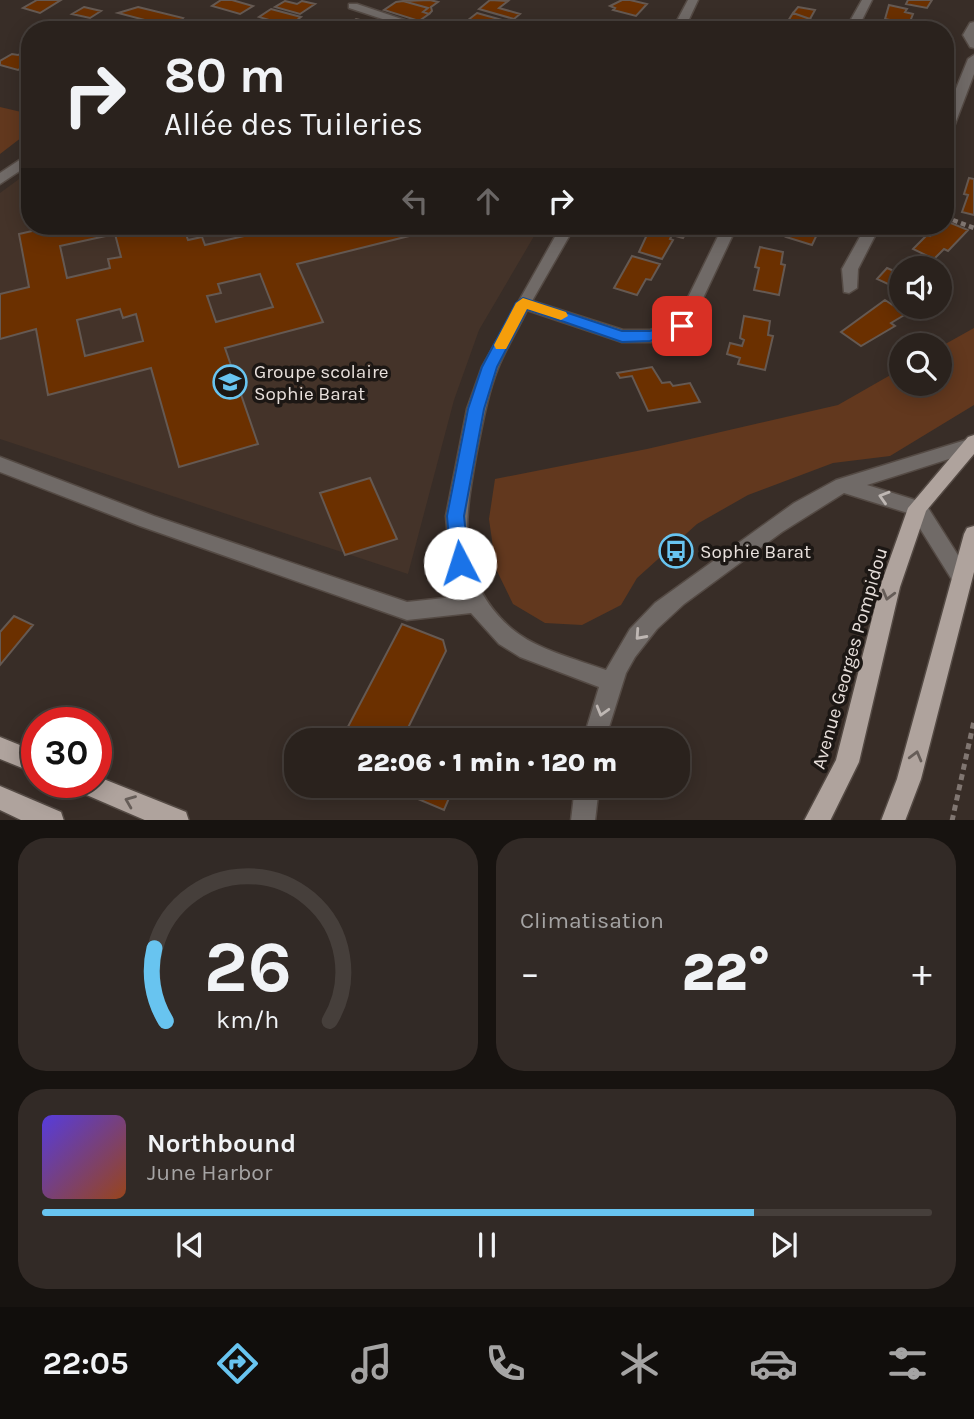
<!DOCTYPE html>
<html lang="fr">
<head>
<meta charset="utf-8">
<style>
  :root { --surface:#2a221d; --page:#322a26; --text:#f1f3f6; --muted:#a5a4a4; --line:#463f3b; --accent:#68c4f0 }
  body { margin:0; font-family:Karla,sans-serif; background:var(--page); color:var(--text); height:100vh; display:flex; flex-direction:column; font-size:26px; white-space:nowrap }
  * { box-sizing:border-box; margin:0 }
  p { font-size:23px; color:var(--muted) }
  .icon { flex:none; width:38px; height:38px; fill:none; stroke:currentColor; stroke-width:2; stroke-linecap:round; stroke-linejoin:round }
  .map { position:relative; height:820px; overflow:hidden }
  .side { display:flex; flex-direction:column; gap:18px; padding:18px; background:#171310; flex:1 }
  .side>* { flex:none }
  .top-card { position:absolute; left:21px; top:21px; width:933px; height:214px; border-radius:28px; box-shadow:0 4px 18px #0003,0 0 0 2px var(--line); background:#2a221d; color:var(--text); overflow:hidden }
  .buttons { position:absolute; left:889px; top:256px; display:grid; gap:14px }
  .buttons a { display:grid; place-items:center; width:63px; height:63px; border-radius:50%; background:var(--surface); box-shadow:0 4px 18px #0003,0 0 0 2px var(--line); font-size:35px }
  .speed { position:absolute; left:21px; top:707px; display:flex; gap:14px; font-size:35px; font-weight:700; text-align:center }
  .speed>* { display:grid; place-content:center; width:91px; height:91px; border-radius:50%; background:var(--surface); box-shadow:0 4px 18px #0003,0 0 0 2px var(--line); line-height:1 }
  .speed .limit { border:10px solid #d22; background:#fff; color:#111 }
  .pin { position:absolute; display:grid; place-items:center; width:60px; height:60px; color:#fff; margin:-30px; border-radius:14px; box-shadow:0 4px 10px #0006 }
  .me { position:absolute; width:77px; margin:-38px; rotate:355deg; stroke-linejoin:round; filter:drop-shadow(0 0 5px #0008) }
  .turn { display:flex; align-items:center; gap:24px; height:147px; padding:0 28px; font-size:32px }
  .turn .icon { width:91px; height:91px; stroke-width:2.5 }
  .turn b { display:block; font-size:49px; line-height:60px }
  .lanes { display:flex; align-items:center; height:66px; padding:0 28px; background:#0003; justify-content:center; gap:35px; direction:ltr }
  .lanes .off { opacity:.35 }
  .big { font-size:52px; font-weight:800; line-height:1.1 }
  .side .widget { flex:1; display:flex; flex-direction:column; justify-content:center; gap:10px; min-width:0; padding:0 24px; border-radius:28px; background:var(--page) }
  .side .dial { align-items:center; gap:0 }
  .dial svg { height:182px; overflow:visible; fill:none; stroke:var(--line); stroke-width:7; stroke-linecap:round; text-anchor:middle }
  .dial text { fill:var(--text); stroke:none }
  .song { display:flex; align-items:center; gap:21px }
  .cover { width:84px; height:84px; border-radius:10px; background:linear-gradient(135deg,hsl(250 70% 55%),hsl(20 70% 35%)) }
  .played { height:7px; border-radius:4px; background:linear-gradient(90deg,var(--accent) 80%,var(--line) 80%) }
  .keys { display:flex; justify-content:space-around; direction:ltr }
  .heat { display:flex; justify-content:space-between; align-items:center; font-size:38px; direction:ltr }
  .side .tiles { flex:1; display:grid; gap:18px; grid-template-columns:1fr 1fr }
  .widget:last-child { grid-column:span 2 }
  .trip { position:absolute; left:284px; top:728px; width:406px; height:70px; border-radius:28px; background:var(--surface); box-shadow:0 4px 18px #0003,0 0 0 2px var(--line); font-weight:800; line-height:70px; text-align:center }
  .tab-bar { display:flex; height:112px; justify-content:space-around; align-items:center; background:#110e0c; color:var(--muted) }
  .tab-bar .icon { width:49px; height:49px }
  .tab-bar .active { color:var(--accent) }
  .tab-bar b { font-size:32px; color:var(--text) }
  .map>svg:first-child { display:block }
  .built { fill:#443329 }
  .green { fill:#62381e }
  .building { fill:#6b3000; stroke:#655952; stroke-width:2; fill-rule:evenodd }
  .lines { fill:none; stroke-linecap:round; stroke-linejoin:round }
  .minor-casing { stroke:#544a44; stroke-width:3 }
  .major-casing { stroke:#544a44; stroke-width:3 }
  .path-far1 { stroke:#807671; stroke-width:4.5; stroke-dasharray:5 3.5; stroke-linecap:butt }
  .path { stroke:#807671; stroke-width:5; stroke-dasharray:6 4.5; stroke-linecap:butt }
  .minor { fill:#706a67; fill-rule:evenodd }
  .major { fill:#afa39d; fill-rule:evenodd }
  .oneway { stroke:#beb7b3 }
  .oneway2 { stroke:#665d58 }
  .route { fill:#1a73e8; stroke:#114b97; stroke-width:2 }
  .slow { fill:#f59e0b }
  .labels { text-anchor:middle; stroke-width:7; stroke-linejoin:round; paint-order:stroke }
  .poi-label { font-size:19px; fill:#e8e0dc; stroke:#1c1714; text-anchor:start }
  .street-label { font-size:19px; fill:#e8e0dc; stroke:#1c1714 }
</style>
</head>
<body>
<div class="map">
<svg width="974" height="821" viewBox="0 0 974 821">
  <rect width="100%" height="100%" fill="#382d27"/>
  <path class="built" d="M30,171V226H540L479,330L454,400L408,574L0,439V193Z"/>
  <path class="green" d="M0,107L30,114V131L0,154Z
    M974,328V405L890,456L833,463L748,495L697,524L637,578L621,605L582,625L545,623L513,604L496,569L489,519L495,479L647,449L838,405L901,369V383H940V347Z"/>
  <path class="building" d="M37,0H61L40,13L23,8Z
    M221,0H232L253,6L240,14L212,6Z
    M430,0L438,2L431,7L432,11L429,14L423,12L428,8L403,1Z
    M490,0L508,1L499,8L520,14L514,19L479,9Z
    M622,0H630L647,4L636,16L613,10L615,8L610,6Z
    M908,0H932L927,8L906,4Z
    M285,1L297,4L302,1L315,4L300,14L275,7Z
    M403,1L428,8L423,12L429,14L419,21L384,10L396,2Z
    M889,5L907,9L905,12L913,14L909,24L885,19Z
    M84,7L101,11L90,18L72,14Z
    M138,7L183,18L180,21L185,24L179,29L118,13Z
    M798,7L815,10L810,19L793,13Z
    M271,9L301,17L289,26L259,17Z
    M477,13L502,20L490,30L463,24Z
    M793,13L810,19L808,21L812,22L807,30L789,26L791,22L788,21Z
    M356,19L377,24L371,28L351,23Z
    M120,23L133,26L128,30H91L100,24L114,27Z
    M23,53L30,55V62L18,70L0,65V61L12,54L18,55Z
    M969,178L974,179V215L962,212L968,195L964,194Z
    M946,221L968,230L948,251L944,249L934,259L913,249L927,235L930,236L941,226H945Z
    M54,226H183L188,240L202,237L205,245L244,236L240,226H412L417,234L297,264L323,322L225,348L258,444L179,467L151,368L48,395L36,329L0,339V294L29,287L19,234ZM115,234L121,257L108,259L110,268L67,278L60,246ZM260,274L273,307L216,322L207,296L221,293L218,284ZM120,309L123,318L136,314L143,341L85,356L77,320Z
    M651,226H678L688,229L683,238L672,235L670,239L673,240L662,259L639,252Z
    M791,226H821L812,245L786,237L795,227Z
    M760,247L783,252L781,264L785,265L779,295L754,290L759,268L755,267Z
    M632,256L660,264L651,280L646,279L637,295L614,288Z
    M887,268L901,274V290L877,279Z
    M885,300L906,314L891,323L895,326L861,346L841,332Z
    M744,316L770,321L768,335L773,336L765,370L738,364L740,358L727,354L730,343L742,346L744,340L740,338Z
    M652,367L662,383L670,382L673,386L690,383L700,402L648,411L632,376L620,378L617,373Z
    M370,478L397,539L345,555L320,493Z
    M14,616L33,625L0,665V632Z
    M402,624L443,640L446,651L402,740H341Z
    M402,786H439L452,791L444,810L399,791Z"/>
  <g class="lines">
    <defs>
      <path id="minor" d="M688,0H698L684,30H672Z
        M862,0H872L857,30H845Z
        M349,4H357L434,30H416L349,8Z
        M974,22V48L970,47L963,35L970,23Z
        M974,55V74L952,132L945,136V116L968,59Z
        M30,153V164L0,184V173Z
        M561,226H575L532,301L623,330H650L676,322L723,226H737L688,330L651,342H622L527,310C518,329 506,348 498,368C487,396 482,426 476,456C464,523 455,579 512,629C537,650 576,659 606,670L630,629L655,603L794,503L836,480L969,439L974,441V451L867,485L925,503L968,571L971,577L968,583L961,586L954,583L911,514L844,493L782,532L684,604L657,629L635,657L626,673L605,740H583L599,687L520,657L499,644L471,613L407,620L140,526L0,472V457L154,516L407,602L463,596L450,563L446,516L467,409L482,367Z
        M866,226H880L858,269L857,288L849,293L844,292L842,269Z
        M575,786H599L595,821H571Z"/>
      <path id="major" d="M974,435V454L926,511L900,587L859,762L830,821H804L836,760L880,587L908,508L968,437Z
        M974,526V572L921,779L905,821H881L897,779L964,534L967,528Z
        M0,737L37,752V774L0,759Z
        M96,776L186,812L189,821H147L75,790L71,782H96Z
        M0,786L61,812L64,821H23L0,810Z"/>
    </defs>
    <use href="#minor" class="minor-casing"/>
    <use href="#major" class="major-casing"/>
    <path class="path-far1" d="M945,217L974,228"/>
    <path class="path" d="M952,821L974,721"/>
    <use href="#minor" class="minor"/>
    <use href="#major" class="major"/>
  </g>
  <defs><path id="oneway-chevron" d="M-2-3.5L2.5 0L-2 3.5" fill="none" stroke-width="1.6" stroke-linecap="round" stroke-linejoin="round" transform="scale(1.75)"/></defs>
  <g class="oneway">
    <use href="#oneway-chevron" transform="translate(884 497) rotate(-163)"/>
    <use href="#oneway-chevron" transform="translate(640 635) rotate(132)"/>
    <use href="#oneway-chevron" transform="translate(602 711) rotate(106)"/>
  </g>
  <g class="oneway2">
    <use href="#oneway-chevron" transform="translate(888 595) rotate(105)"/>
    <use href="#oneway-chevron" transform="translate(916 756) rotate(-75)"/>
    <use href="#oneway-chevron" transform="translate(130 801) rotate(-158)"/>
  </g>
  <path class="route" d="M523,298L622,331H650L682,321L689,326L687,329L650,341L622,342L527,309L497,367L484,409L464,516L469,563L466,569L460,571L453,569L451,563L447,516L468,409L482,367L516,303Z"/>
  <path class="slow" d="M523,298L566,312L568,316L561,320L527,309L506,349H496L494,345L516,303Z"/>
  <defs>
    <symbol id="school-ring" viewBox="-11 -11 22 22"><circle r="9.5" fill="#1c1714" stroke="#68c4f0" stroke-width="1.5"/><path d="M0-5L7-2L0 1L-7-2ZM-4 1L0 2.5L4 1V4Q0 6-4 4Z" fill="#68c4f0"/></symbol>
    <symbol id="bus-ring" viewBox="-11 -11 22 22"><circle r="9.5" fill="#1c1714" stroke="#68c4f0" stroke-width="1.5"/><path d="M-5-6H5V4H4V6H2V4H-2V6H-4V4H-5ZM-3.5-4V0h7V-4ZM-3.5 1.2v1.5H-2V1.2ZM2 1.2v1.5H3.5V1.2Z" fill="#68c4f0"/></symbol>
  </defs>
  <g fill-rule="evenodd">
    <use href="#school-ring" x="211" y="363" width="38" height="38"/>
    <use href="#bus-ring" x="657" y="532" width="38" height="38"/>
  </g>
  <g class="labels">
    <g class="poi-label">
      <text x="254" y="378">Groupe scolaire<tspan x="254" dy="22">Sophie Barat</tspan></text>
      <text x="700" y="558">Sophie Barat</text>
    </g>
    <g class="street-label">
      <text transform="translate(849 658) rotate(-74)" y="7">Avenue Georges Pompidou</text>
    </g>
  </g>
</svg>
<div class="buttons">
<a><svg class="icon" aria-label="sound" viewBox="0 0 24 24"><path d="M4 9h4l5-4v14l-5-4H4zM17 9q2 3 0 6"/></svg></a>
<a><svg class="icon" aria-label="search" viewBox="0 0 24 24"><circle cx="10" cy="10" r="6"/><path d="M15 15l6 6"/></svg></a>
</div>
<div class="speed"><div class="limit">30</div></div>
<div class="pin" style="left:682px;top:326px;background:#d93025"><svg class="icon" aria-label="arrive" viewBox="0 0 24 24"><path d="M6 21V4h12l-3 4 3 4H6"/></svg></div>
<svg class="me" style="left:460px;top:563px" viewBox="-20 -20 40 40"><circle r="19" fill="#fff"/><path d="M0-13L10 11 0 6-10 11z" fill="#1a73e8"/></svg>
<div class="trip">22:06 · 1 min · 120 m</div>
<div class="top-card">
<div class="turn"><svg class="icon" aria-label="right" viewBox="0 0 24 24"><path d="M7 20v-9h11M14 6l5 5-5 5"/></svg><div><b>80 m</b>Allée des Tuileries</div></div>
<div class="lanes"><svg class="icon off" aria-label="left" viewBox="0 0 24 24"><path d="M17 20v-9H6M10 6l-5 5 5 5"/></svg><svg class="icon off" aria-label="ahead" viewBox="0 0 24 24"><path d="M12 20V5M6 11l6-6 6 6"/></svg><svg class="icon" aria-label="right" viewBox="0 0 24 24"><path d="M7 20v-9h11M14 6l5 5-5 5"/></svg></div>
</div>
</div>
<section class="side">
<div class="tiles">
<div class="widget dial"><svg viewBox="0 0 100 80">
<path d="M14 69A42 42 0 1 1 86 69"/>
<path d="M14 69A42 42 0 0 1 9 37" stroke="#68c4f0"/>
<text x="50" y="56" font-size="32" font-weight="700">26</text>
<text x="50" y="72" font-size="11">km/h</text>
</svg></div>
<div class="widget"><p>Climatisation</p>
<div class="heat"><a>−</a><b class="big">22°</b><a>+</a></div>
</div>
<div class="widget">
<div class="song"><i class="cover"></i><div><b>Northbound</b><p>June Harbor</p></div></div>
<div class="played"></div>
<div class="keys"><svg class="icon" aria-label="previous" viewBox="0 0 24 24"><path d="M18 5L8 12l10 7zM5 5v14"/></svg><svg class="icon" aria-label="pause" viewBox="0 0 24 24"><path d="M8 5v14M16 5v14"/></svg><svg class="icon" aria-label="next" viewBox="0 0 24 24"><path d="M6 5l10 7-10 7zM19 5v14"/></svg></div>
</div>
</div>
</section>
<nav class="tab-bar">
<b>22:05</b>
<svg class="icon active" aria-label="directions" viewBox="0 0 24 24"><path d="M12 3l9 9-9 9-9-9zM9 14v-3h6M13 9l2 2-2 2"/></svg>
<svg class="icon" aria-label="music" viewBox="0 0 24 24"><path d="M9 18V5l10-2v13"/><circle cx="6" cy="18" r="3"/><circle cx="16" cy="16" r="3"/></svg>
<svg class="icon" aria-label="phone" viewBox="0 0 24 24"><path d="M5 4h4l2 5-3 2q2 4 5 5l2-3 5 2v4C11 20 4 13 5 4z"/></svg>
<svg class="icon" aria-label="climate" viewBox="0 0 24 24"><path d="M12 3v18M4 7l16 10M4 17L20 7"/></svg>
<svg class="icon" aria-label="car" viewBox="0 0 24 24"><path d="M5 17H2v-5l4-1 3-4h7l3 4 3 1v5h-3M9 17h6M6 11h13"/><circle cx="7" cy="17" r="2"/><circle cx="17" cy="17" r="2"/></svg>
<svg class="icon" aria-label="filters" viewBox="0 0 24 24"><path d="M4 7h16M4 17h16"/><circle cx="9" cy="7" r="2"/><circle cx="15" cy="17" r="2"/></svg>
</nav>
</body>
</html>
